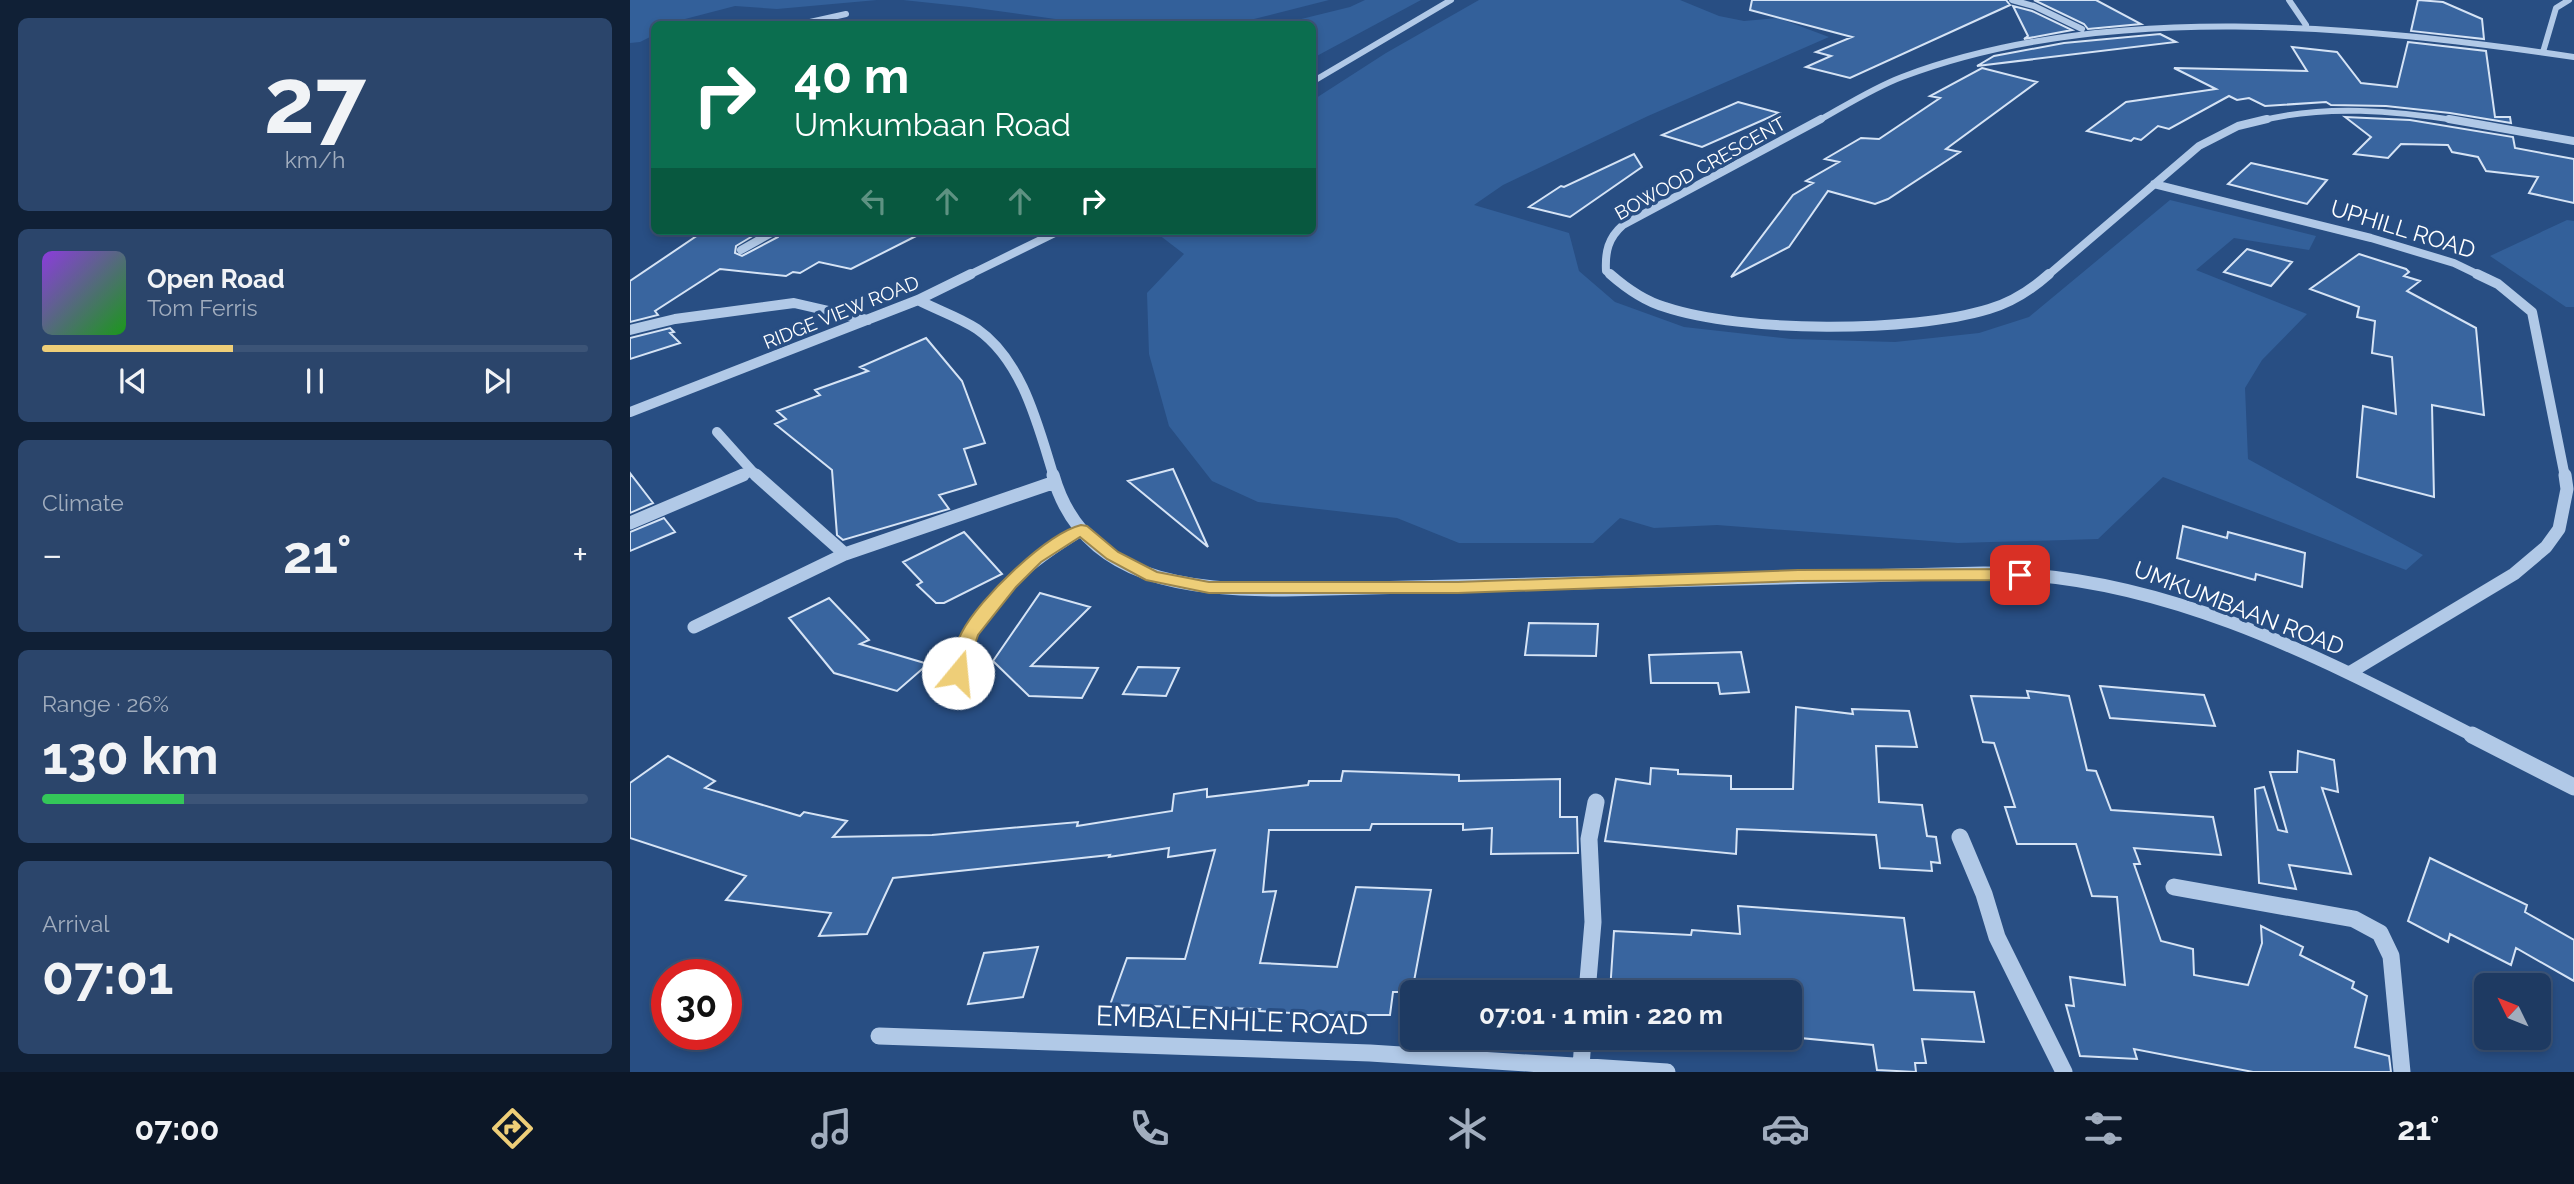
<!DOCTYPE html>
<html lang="en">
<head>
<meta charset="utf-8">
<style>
  :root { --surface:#1e3a62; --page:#2b456b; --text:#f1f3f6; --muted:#a1adbe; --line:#3c5477; --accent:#eece78 }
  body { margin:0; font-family:Raleway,sans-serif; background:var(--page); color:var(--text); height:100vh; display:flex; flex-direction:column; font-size:26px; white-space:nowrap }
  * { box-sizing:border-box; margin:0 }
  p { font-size:23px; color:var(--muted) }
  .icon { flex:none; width:38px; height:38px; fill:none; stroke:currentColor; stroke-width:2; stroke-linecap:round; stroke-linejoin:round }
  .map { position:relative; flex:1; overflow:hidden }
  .details { display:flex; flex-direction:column; gap:18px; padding:18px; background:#102036; width:630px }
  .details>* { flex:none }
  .banner { position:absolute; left:21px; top:21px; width:665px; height:214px; border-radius:10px; box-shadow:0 4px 10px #0003,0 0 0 2px var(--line); background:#0b6e4f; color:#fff; overflow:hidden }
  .needle { width:46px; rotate:313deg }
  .fabs { position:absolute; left:1844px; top:973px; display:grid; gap:14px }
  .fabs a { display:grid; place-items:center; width:77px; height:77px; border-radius:10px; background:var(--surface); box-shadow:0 4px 10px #0003,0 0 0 2px var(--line); font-size:35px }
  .speed { position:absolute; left:21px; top:959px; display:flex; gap:14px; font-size:35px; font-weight:700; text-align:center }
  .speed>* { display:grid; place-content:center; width:91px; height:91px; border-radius:50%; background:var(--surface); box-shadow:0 4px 10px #0003,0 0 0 2px var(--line); line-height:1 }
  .speed .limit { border:10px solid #d22; background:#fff; color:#111 }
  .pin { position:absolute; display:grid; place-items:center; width:60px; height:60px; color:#fff; margin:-30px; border-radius:14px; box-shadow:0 4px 10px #0006 }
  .me { position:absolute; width:77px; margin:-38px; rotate:17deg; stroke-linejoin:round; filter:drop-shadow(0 0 5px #0008) }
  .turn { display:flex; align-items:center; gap:24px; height:147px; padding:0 28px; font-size:32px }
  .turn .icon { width:91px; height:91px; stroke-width:2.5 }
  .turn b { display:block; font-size:49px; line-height:60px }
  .lanes { display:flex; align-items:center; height:66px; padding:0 28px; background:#0003; justify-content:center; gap:35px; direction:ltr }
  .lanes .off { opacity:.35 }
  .big { font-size:52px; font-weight:700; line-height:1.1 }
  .details .widget { flex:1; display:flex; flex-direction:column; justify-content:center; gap:10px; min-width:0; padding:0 24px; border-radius:10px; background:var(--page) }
  .details .dial { align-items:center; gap:0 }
  .dial b { font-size:91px; line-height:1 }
  .song { display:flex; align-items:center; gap:21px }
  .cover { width:84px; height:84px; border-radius:10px; background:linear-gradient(135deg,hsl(270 70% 55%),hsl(120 70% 35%)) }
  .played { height:7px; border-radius:4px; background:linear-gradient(90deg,var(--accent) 35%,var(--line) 35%) }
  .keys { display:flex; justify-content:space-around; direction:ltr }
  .heat { display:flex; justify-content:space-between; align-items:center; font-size:38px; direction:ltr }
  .charge { height:10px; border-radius:5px; background:linear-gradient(90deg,#34c759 26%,var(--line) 0) }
  .trip { position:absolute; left:770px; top:980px; width:402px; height:70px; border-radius:10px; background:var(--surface); box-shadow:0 4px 10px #0003,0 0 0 2px var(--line); font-weight:700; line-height:70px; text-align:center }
  .tabs { display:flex; height:112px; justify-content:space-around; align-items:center; background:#0c1727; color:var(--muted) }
  .tabs .icon { width:49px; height:49px }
  .tabs .on { color:var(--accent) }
  .tabs b { font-size:32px; color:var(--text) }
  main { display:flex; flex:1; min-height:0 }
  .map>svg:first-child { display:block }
  .green { fill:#33609a }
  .building { fill:#39659f; stroke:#d5e3f5; stroke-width:2 }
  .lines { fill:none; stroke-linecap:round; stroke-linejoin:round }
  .minor-far4 { stroke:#b1c9e7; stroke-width:6 }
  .minor-far3 { stroke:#b1c9e7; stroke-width:8 }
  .minor-far2 { stroke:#b1c9e7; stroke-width:10 }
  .minor-far1 { stroke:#b1c9e7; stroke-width:13 }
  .minor { stroke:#b1c9e7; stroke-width:17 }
  .route { fill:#eece78; stroke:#9b864e; stroke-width:2 }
  .labels { text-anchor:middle; stroke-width:7; stroke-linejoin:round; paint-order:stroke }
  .far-street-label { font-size:19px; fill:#fff; stroke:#284e83 }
  .street-label { font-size:23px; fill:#fff; stroke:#284e83 }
  .near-street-label { font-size:28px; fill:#fff; stroke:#284e83 }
</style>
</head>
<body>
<main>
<section class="details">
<div class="widget dial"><b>27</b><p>km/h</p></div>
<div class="widget">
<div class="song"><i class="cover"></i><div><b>Open Road</b><p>Tom Ferris</p></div></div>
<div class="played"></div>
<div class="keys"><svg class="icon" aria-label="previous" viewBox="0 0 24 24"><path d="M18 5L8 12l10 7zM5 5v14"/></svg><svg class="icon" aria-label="pause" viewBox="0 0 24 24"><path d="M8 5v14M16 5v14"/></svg><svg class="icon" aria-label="next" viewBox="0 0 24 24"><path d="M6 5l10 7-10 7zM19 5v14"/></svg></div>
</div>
<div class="widget"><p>Climate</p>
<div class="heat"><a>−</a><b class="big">21°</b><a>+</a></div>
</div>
<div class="widget"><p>Range · 26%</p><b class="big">130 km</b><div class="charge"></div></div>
<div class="widget"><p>Arrival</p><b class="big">07:01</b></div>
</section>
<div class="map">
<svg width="1944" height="1072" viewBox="0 0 1944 1072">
  <rect width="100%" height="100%" fill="#284e83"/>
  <path class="green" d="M0,0H247L147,9L105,6L55,19L44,24H24V35L10,42L0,43Z
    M273,0H699L608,23L461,24L339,7Z
    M735,0H791L683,58L682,24H651L720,7Z
    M849,0H1050L1089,16L1114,21L1148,18L1199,37L1018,116L873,185L844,205L939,233L949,271L985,302L1054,327L1161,339L1265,342L1349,333L1399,317L1540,200L1686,236L1679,250L1604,238L1566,270L1677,314L1632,360L1615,388L1618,459L1793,555L1776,570L1533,477L1468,539L1328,543L1087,525L1024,528L990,518L963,543H829L767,518L628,502L582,481L539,426L519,354L517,293L554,254L524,231H682L683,100L756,53Z
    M1937,220L1944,221V307H1936L1860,256Z"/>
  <path class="building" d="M1122,0H1376L1380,5L1220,78L1176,67L1201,56L1186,52L1222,37L1120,10Z
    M1404,0H1466L1511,24L1458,29L1454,24Z
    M1788,0L1813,2L1852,19L1854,39L1781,31Z
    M1383,6L1402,11L1442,30L1394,39L1398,36Z
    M1530,34L1546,42L1347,66L1364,56L1434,43Z
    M1778,42L1856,51L1865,117H1880L1881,123L1820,113L1756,106L1701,105L1696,102L1635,106L1619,98L1607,100L1599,96L1539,129L1528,126L1511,140L1504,138L1501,141L1457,131L1496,102L1586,89L1544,68L1677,71L1662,47L1707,52L1731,83L1767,87Z
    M1352,68L1407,82L1316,149L1330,152L1258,199L1245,204L1198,191L1159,247L1101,277L1163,195L1183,183L1176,181L1209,162L1195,159L1231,138L1249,139L1310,98L1300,96Z
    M1108,102L1149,113L1072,147L1032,135Z
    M1715,117L1780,120L1883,137L1885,148L1944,159V203L1899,193L1908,177L1856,171L1848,157L1822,152L1818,145L1771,144L1758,158L1724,154L1741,137Z
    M1004,154L1012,167L940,217L899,207L931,186L934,187Z
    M1621,163L1697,180L1677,204L1598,184Z
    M74,231H131L106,246L105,253L112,256L148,237L151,232L296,231L221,269L189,262L170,273L163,272L156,276L90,269L25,311L28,315L0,322V281Z
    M1617,249L1662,262L1641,286L1594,272Z
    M1729,254L1776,269L1779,272L1774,276L1790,281L1777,291L1846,328L1854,415L1802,405L1804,497L1727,477L1733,406L1766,414L1762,357L1742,353L1745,321L1727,317L1729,307L1680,289Z
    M40,328L44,332L40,333L50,343L0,359V338Z
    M296,338L332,381L355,443L334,449L346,484L309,495L319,509L213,540L207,535L202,470L145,424L156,419L147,411L190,395L185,390L238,371L230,367Z
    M543,469L578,547L498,481Z
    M0,473L23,503L0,513Z
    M34,518L45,532L0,551V532Z
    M1553,526L1597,538L1598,532L1675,553L1672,587L1626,574L1625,580L1547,558Z
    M334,532L372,574L314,603H306L287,585L292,582L273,562Z
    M410,593L460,607L401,666L468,668L452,698L399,696L363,661Z
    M199,598L239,640L230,644L298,664L267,691L204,673L159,618Z
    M899,623L968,624L966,656L895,655Z
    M1111,652L1119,692L1090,694L1088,683H1021L1019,655Z
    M508,667L549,668L536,696L493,694Z
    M1470,686L1574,695L1585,726L1480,718Z
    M1397,691L1439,696L1457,770L1466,771L1481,810L1583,817L1591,855L1504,848L1510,864H1504L1531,941L1563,949L1564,975L1618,985L1632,943L1631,926L1673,947L1670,955L1724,982L1722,988L1737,996L1725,1047L1759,1056L1761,1072H1623L1504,1049L1507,1059L1450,1056L1436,1005L1444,1006L1440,977L1495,985L1487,897L1462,896L1446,844H1387L1375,807H1385L1364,743L1353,742L1341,696L1399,698Z
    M1166,707L1223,714L1222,709L1279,711L1287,747L1246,746L1249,802L1292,805L1297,836L1306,837L1310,863L1301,862L1302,871L1250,868L1246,835L1107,829L1106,854L975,841L986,779L1020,784L1021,768L1048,770V774L1101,776V789H1163Z
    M1668,751L1704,760L1708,792L1692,788L1721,874L1659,865L1666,889L1629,883L1625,789L1634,787L1648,830L1657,832L1640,772H1667Z
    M38,756L85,781L75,788L170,816L174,812L217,821L203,837L302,835L448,822L447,826L542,811L544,794L577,789V797L678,785L679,781H711L713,771L829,775V781L930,779V817H947L948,853L861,854L862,828L833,830V824H742L740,830H639L633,892L646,891L630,963L707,967L726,887L801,890L782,992H763L760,1015H695L629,1011L630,1009L480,1005L497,958L555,959L585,850L538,857L539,848L479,857L480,855L263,878L237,934L189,936L201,913L96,900L116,876L0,838V783Z
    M1800,858L1897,905L1895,912L1944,940V981L1886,948L1881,965L1820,934L1818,942L1778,921Z
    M1108,906L1274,918L1284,990L1344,992L1354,1042L1292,1039L1296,1063H1285L1286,1072L1247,1070L1243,1045L1160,1037V992H980L984,931L1061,935L1062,930L1110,934Z
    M408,947L393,997L338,1004L354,953Z
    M978,1038H1091V1044L1068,1042Z"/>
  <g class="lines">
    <path class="minor-far4" d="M1382,0L1404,6L1452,29
      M1659,0L1676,25
      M171,24L216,14
      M1913,52L1926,8L1939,0
      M682,82L821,0
      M1188,121C1215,106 1243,88 1272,77C1475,0 1733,26 1944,57
      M1630,121C1696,104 1765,111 1831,121"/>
    <path class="minor-far3" d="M1819,119L1944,141
      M1524,184L1741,238L1824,263L1851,276
      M111,250L145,231
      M337,276L429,231
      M982,276L976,271C975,252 978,238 993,225L1191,119
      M1417,276L1569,146L1608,126L1637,119"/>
    <path class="minor-far2" d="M980,274C996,288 1014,301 1035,307C1113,333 1280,333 1359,309C1383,302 1401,290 1419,274
      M1847,274L1868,284L1902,312L1935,477
      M288,300C307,310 329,317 347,329C393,361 408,426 424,477
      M0,330L45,319L164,303L238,320
      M0,412L288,300L341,274
      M87,432L122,471
      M109,477L122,471L128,477"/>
    <path class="minor-far1" d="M126,475L215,554L425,482
      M423,475C453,582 561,590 655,590L1353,573C1530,572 1692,658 1846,737
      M0,523L113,475
      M64,627L215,554
      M328,673C343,606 394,564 451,530
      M1719,673L1884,574L1916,547L1929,529L1937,489L1935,475"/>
    <path class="minor" d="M1842,735L1944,787
      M1330,837L1354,894L1367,937L1434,1072
      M1544,887L1724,919L1750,933L1761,956L1772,1072
      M957,992L963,922L959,839L966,802
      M249,1036L740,1053L1037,1072
      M951,1067L953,1038"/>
  </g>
  <path class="route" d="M451,525L457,526L488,552L527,572L579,582H828L1168,570L1390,569L1398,575L1390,580L1168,581L828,593H579L516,580L477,559L450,537L411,562L386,587L348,635L334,678H321L318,673C323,660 325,644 332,632C349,599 416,534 451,525Z"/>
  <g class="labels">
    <g class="far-street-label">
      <text transform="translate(1070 168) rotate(-29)" y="7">BOWOOD CRESCENT</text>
      <text transform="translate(211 312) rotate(-22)" y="7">RIDGE VIEW ROAD</text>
    </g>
    <g class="street-label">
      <text transform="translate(1773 229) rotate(17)" y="8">UPHILL ROAD</text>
      <text transform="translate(1609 608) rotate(21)" y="8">UMKUMBAAN ROAD</text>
    </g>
    <g class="near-street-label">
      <text transform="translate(602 1020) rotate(2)" y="10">EMBALENHLE ROAD</text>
    </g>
  </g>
</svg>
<div class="fabs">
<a><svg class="needle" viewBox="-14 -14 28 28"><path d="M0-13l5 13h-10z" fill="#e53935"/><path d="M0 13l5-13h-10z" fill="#a1adbe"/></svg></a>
</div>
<div class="speed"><div class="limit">30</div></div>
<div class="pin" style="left:1390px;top:575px;background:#d93025"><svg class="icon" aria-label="arrive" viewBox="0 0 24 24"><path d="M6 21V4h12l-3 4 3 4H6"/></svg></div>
<svg class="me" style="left:328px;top:673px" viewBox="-20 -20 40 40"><circle r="19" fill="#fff"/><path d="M0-13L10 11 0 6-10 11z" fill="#eece78"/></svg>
<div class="trip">07:01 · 1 min · 220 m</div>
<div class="banner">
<div class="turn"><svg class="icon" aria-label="right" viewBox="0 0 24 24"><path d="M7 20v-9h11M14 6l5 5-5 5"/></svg><div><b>40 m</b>Umkumbaan Road</div></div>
<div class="lanes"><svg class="icon off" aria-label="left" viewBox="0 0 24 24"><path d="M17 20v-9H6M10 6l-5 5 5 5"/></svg><svg class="icon off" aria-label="ahead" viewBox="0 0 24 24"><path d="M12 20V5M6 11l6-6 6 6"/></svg><svg class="icon off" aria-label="ahead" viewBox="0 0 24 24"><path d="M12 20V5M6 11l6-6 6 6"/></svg><svg class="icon" aria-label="right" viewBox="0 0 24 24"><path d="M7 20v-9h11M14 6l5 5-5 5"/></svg></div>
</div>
</div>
</main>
<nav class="tabs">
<b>07:00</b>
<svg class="icon on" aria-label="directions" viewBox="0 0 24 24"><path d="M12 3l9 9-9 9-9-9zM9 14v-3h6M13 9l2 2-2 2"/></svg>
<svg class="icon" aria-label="music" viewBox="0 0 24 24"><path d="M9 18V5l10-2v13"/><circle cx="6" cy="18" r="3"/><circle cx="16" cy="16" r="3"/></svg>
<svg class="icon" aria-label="phone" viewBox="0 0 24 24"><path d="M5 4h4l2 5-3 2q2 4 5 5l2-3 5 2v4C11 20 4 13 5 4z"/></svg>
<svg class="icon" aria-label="climate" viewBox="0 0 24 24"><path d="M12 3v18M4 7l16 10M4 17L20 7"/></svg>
<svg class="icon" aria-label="car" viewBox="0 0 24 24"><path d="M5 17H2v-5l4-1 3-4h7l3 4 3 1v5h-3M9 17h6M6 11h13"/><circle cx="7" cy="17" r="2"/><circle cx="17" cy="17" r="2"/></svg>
<svg class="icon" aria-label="filters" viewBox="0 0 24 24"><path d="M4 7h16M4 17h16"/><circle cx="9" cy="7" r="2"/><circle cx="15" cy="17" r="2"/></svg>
<b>21°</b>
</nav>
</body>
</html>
